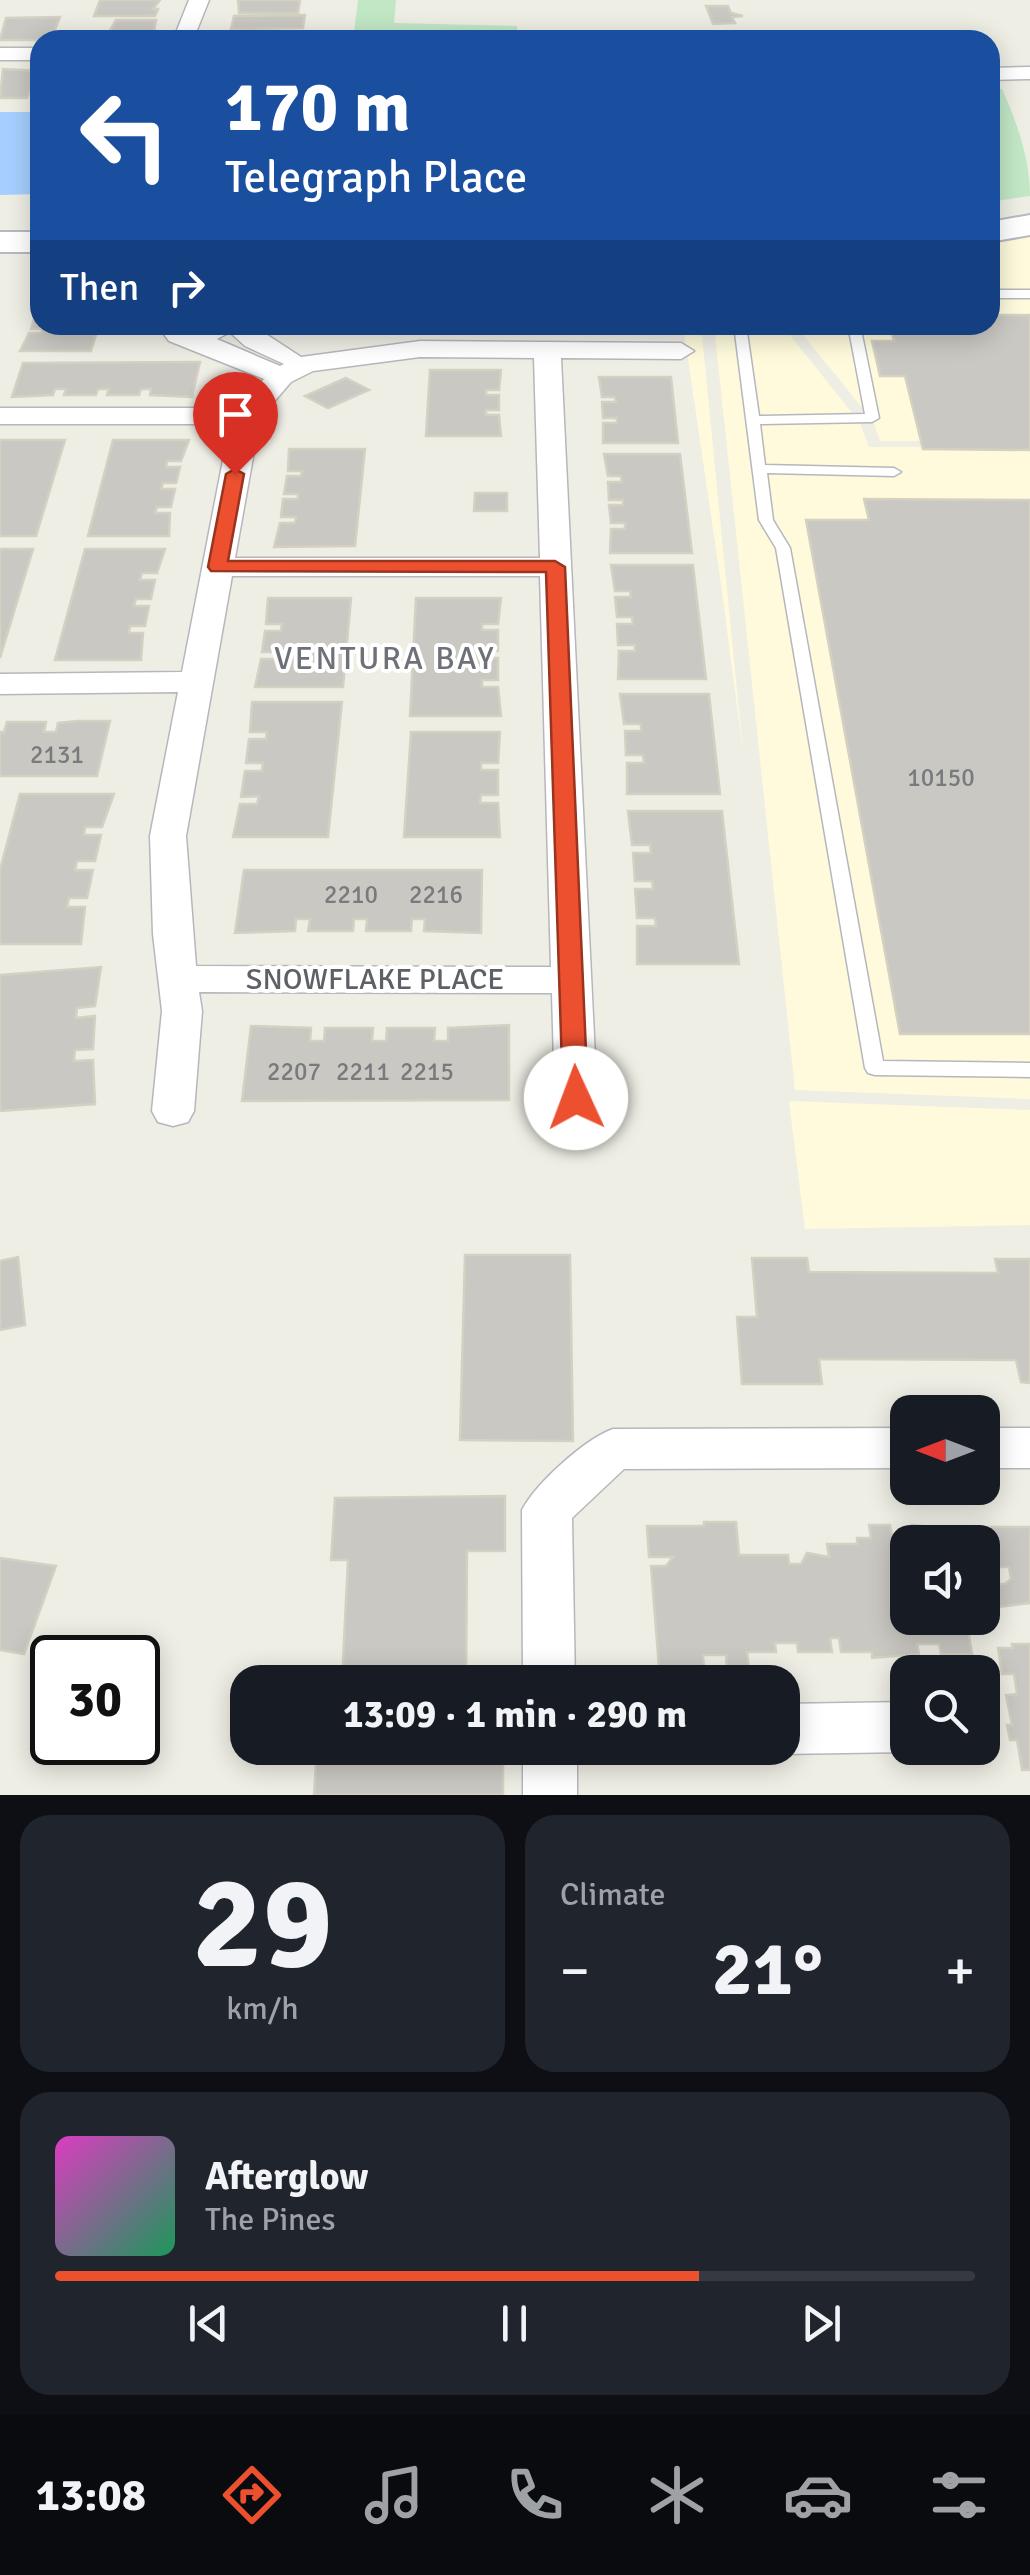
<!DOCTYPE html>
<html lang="en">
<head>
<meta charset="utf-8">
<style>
  :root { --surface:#171b24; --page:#20242c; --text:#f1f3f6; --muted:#9ea1a6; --line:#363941; --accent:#ec502f }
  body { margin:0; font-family:Signika,sans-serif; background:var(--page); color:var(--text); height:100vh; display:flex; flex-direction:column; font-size:38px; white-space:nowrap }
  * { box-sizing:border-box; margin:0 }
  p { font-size:32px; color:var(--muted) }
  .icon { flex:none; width:55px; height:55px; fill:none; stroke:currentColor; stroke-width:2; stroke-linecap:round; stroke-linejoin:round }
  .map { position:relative; height:1795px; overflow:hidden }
  .drawer { display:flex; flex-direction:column; gap:20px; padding:20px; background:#0d0f14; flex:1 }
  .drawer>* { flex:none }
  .top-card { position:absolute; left:30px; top:30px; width:970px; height:305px; border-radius:30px; box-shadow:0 5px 25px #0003; background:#1a4fa0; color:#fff; overflow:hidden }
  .needle { width:65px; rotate:270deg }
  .tools { position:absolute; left:890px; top:1395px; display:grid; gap:20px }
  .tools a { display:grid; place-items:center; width:110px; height:110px; border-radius:20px; background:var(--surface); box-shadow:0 5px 25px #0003; font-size:50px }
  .speed { position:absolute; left:30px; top:1635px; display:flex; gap:20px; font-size:50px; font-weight:700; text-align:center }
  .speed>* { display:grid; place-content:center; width:130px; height:130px; border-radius:50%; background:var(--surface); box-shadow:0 5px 25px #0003; line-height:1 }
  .speed .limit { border:5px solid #111; border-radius:15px; background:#fff; color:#111 }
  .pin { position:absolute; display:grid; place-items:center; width:85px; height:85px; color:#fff; margin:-102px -42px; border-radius:50% 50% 50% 0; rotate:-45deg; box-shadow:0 0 10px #0007 }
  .pin .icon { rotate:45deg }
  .me { position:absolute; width:110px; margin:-55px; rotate:358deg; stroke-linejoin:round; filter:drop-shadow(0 0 8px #0008) }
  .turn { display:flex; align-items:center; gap:35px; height:210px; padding:0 30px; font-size:45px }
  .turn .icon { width:130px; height:130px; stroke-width:2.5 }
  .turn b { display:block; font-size:70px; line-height:85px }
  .then { display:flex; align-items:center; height:95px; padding:0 30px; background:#0003; gap:20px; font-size:38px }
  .big { font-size:75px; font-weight:700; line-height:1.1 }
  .drawer .tile { flex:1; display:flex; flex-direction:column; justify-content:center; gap:15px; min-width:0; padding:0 35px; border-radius:30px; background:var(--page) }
  .drawer .dial { align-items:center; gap:0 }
  .dial b { font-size:130px; line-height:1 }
  .song { display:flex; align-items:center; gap:30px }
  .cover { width:120px; height:120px; border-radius:15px; background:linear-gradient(135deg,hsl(310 70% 55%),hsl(150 70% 35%)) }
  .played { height:10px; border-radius:5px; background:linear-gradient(90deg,var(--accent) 70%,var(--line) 70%) }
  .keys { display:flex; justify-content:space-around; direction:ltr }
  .heat { display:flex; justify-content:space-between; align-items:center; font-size:55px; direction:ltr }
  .drawer .tiles { flex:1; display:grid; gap:20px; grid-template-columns:1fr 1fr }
  .tile:last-child { grid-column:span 2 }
  .trip { position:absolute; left:230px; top:1665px; width:570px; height:100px; border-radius:30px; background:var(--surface); box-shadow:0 5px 25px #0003; font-weight:700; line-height:100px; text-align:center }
  .tabs { display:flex; height:160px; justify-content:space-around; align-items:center; background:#090b0e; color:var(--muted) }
  .tabs .icon { width:70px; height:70px }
  .tabs .current { color:var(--accent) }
  .tabs b { font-size:45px; color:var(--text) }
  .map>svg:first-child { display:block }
  .commercial { fill:#fefadb }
  .green { fill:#c1e7c5 }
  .water { fill:#a6cfff }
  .building { fill:#cac8c2; stroke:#d4d1c3; stroke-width:2.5 }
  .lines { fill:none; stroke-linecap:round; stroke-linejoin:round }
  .lane-casing { stroke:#b6b7bc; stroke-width:3 }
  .street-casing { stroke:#b6b7bc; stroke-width:3 }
  .secondary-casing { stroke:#b6b9bf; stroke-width:4 }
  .lane { fill:#fff; fill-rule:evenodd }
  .street { fill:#fff; fill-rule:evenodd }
  .secondary { fill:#fff; fill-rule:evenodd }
  .route { fill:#ec502f; stroke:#99341f; stroke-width:2.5 }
  .labels { text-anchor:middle; stroke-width:8; stroke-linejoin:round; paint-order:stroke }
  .number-label { font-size:25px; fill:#787a7d }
  .street-label { font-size:30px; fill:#5d6066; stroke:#fff }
  .neighbourhood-label { font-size:32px; letter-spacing:2.5px; fill:#6e7278; stroke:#fff }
</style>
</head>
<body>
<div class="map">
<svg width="1030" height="1795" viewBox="0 0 1030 1795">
  <rect width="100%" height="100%" fill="#efeee5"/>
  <path class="commercial" d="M1030,230V441H880L873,421L795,325H990V238Z
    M683,325H701L743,752L720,577Z
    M714,325H782L860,423L869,447H1030V1099L795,1090Z
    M789,1101L1030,1110V1225L805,1229Z"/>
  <path class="green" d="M358,0H396L394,23L517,26V40H353Z
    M990,89H1002C1017,122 1030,159 1030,196L990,202Z"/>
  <path class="water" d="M0,112H40V194L0,195Z"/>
  <path class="building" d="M100,0H160L153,9H158L155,16H94Z
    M238,0H300L298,13H239Z
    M706,6H728L731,13L743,16L732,17L735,23L713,24Z
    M305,15L303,28L231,29L234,16Z
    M60,17L51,40H0L6,18Z
    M116,20H156L153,39H105Z
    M228,32H275L273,40H223Z
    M3,69L38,71L27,98H0Z
    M35,315H40V325H99L91,351H20L29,333H41L43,329H31Z
    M990,315H1030V450L923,449L905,376H880L872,341H894L890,325H990Z
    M200,362L192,397L150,395L151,389H141L139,395H107L109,389H98L96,395H64L66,389H55L53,395L12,397L23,363Z
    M430,370H501L499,390H486V395H499V410H486V415H499L501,436H426Z
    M599,377H671L678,443H603V423H617V418H603L602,402H616L615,397H602Z
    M346,378L369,390L328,408L305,396Z
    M0,440H65L36,536H0Z
    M113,440H189L181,461H167L166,467H180L176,483H163L161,489H175L171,507H157L155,513H170L169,536H88Z
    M289,449H365L355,546L274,547L280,523H295L296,517H281L283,499H298V494H284L287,476H301L302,471H288Z
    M604,454H680L692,553H610L611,529H625V523H611L609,505H623V500H609L608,482H622L621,476H608Z
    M475,493H507V511H474Z
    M864,499L1030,500V1034H900L806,520H869Z
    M0,549H33L0,658Z
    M85,549H165L157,573H142L140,580H155L151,599H136L134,606H149L145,626H130L129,633H143L141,660H55Z
    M611,565H693L706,679H618L619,651H635V645H618L617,624H633L632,617H617L615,597H631L630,591H615Z
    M268,598H351L343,687H255L261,659H277L278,652H262L265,631H281L282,624H266Z
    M416,598H501L498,624H482V630H498V651H482V658H498V680H482V687H498L501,716H410Z
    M620,694H709L720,794H627V763H644L643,755H626L625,731H641V724H624Z
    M252,702H342L328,837H233L240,804H257L259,796L241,797L245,771H262L263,763H246L249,739H266L267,732H250Z
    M78,721H110L97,776H0V732H4L7,722H46L44,732H56L58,723Z
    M411,732H500L498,763H481V770H498V795H481L480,803H498L500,837H404Z
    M20,794H114L102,827H85L84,835H101L95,861H77L75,870H93L87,898H69L67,907H85L81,944H0V870Z
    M628,811H722L739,964H637V926H656L655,918H637L635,889H653L652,881H635L633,853H651L650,845H632Z
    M244,870H482L481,933L424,931L425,919H412L411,931H366L367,919H354L353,931H308L310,919H296L295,931L235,933Z
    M101,967L95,1006L77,1008L76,1018L95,1016L93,1049L75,1050L74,1061L93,1060L95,1104L0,1111V975Z
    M509,1025V1100L242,1101L251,1026L311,1028L310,1041H324L325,1028H373L372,1041H386L387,1028H435L434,1041H448V1028Z
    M465,1255H570L573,1441L460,1440Z
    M18,1257L25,1325L0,1330V1261Z
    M752,1258H807L809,1272L998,1273L995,1259H1030V1383L1021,1382L1016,1360L819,1359L822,1384H742L737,1317H757Z
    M505,1496V1551H467L466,1682H342L348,1560H331L335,1498Z
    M704,1522H736L739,1555H788L789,1564H801L807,1553L829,1557L827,1544H857V1538H871L869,1525H890L893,1540H914L912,1525L952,1529L955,1542H908V1618H966L972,1654H941L939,1644H917L919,1654L872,1658V1652H841L839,1638H830L832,1652H798L797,1643H775L776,1652H747L749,1670H727L726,1655H703L704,1670L659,1667L651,1566H666L673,1557H649L647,1526H704Z
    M991,1527H1030V1603L982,1609V1584H1005L1011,1579L1009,1567H998Z
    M0,1558L56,1566L24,1654L0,1650Z
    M1012,1644H1030V1770H1022L1017,1740H1010L1007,1725H1012L1006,1695L1017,1694L1014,1674H1002L998,1648H1013Z
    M339,1748H503V1795H314L317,1749Z"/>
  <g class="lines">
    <defs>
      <path id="lane" d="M990,290H1030V298H990Z
        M228,325L242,326L203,346L193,343Z
        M734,325H746L759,416L865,414L848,325H860L879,418L872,422L760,424L765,465L894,468L901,472L894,476L767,473L773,520L790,548L883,1061L1030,1063V1077L875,1075L868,1073L865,1068L776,548L759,520Z"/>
      <path id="street" d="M189,0H209L193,40H173Z
        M0,48H40V60H0Z
        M1030,67V79L990,80V68Z
        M157,325H184L280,366L284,364L245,346L222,325H252L301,357L420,341L681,343L694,351L681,359L561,358L597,1098L591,1108L576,1113L561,1108L555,1098L552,993L199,992L202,1011L194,1111L188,1122L173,1126L158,1122L152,1111L162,1011L153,934L150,836L178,692L0,694V674L182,672L230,424H0V408H238L264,379L169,341ZM420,357L534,358L540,558H235L260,418L291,382L313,371ZM232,576H540L551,967L196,966L186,836Z
        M908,1428V1468L624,1469L572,1518L575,1682H523L522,1510C536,1483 585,1439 613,1429Z
        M982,1428H1030V1468H982Z
        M908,1702V1748H919L908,1752L782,1754L766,1748H782V1704Z
        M523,1748H577V1795H523Z"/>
      <path id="secondary" d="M1030,215V235L990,242V222Z
        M0,232H40V252H0Z"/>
    </defs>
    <use href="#lane" class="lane-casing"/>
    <use href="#street" class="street-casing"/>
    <use href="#secondary" class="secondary-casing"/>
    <use href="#lane" class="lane"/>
    <use href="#street" class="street"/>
    <use href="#secondary" class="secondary"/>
  </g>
  <path class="route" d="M235,469L244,474L228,561H555L565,567L588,1098L585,1105H567L563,1098L546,572L211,571L208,567L226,474Z"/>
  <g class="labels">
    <g class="number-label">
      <text x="57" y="763">2131</text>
      <text x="941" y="786">10150</text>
      <text x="351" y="903">2210</text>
      <text x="436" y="903">2216</text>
      <text x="294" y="1080">2207</text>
      <text x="363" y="1080">2211</text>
      <text x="427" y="1080">2215</text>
    </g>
    <g class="street-label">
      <text x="375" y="989">SNOWFLAKE PLACE</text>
    </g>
    <g class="neighbourhood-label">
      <text x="385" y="669">VENTURA BAY</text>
    </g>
  </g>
</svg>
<div class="tools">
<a><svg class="needle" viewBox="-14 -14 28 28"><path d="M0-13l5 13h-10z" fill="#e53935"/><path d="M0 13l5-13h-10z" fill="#9ea1a6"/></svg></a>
<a><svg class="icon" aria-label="sound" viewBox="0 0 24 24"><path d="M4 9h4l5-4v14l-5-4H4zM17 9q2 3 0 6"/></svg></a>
<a><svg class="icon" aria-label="search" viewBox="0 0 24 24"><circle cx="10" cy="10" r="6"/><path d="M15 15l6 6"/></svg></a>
</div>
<div class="speed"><div class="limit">30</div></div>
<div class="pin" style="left:235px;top:474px;background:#d93025"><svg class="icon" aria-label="arrive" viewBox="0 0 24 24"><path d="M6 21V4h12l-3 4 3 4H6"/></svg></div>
<svg class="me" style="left:576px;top:1098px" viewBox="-20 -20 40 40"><circle r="19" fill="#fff"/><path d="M0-13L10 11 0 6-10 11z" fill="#ec502f"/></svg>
<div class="trip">13:09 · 1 min · 290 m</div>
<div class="top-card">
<div class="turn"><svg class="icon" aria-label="left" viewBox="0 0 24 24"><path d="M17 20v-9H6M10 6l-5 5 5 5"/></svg><div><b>170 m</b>Telegraph Place</div></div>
<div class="then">Then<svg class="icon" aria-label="right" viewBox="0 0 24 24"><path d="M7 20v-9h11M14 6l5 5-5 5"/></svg></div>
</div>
</div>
<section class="drawer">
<div class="tiles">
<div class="tile dial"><b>29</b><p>km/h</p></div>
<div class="tile"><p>Climate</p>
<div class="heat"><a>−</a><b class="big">21°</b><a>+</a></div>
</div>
<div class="tile">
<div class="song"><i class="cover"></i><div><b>Afterglow</b><p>The Pines</p></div></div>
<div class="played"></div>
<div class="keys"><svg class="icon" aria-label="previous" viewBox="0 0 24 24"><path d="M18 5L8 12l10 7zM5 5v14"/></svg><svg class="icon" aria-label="pause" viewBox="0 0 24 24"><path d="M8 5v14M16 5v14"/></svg><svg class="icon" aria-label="next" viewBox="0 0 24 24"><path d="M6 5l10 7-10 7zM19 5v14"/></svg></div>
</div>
</div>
</section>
<nav class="tabs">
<b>13:08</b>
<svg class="icon current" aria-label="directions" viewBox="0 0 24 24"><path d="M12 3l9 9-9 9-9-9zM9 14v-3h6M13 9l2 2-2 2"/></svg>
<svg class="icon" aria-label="music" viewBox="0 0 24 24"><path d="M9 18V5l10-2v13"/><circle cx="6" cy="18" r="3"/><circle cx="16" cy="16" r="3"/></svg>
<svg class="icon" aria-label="phone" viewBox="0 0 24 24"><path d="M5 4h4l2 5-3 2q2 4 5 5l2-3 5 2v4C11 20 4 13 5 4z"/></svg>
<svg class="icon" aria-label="climate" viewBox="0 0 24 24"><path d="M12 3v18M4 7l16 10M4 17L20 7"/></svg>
<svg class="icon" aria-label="car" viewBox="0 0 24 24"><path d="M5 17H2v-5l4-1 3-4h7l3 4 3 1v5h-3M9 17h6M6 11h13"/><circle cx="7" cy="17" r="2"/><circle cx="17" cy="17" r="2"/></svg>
<svg class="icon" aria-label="filters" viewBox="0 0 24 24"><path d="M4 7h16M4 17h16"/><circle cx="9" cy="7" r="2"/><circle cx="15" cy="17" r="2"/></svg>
</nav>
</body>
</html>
